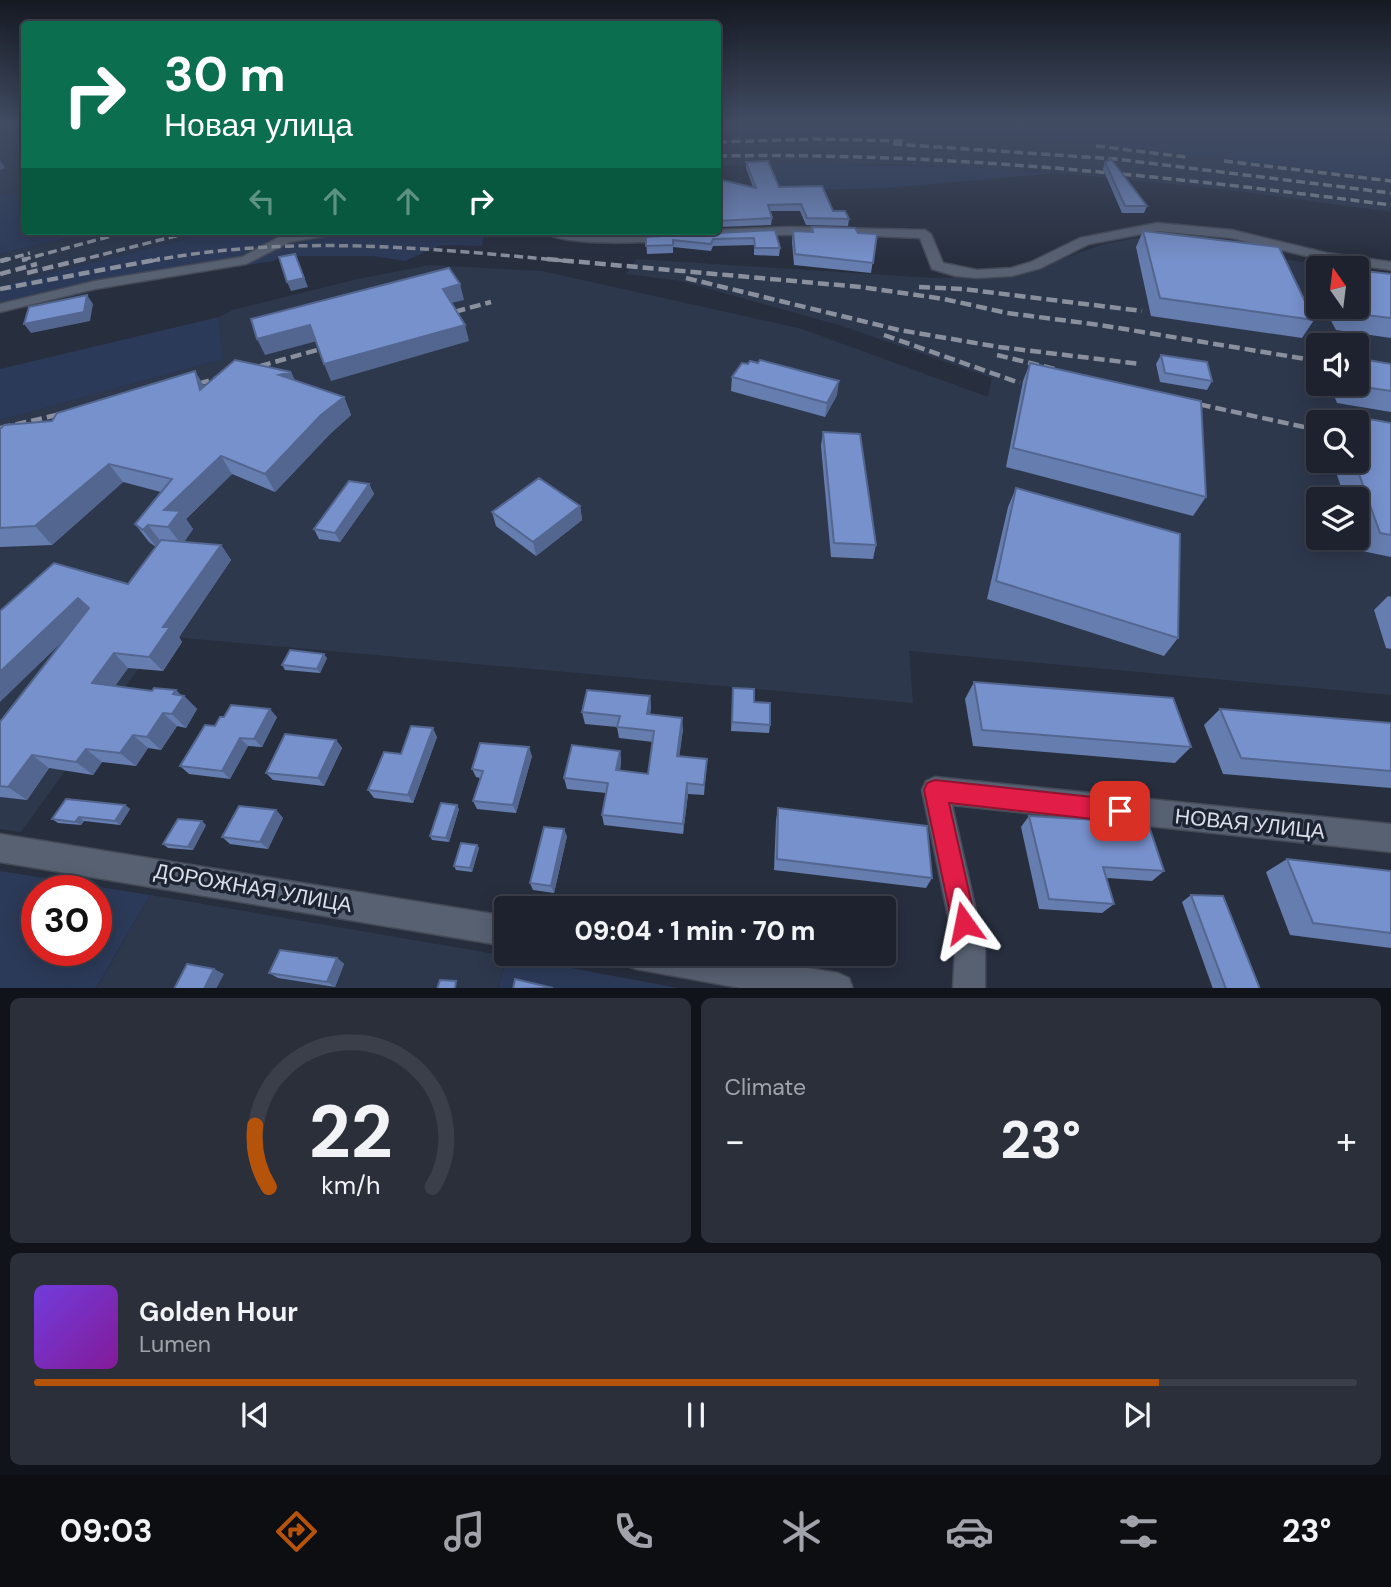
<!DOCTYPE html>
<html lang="en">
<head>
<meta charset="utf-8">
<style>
  :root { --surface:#1d222e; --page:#2a2f3a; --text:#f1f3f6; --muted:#a0a4aa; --line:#3b3f4a; --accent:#b45309 }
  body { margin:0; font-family:"DM Sans",sans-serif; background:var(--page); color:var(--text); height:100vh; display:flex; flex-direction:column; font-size:26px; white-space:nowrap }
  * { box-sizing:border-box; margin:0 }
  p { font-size:23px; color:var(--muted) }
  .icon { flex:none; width:38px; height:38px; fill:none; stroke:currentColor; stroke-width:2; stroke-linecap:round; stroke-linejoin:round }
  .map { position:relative; height:988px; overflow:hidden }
  .drawer { display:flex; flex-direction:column; gap:10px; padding:10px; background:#101319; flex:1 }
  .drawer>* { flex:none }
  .banner { position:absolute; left:21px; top:21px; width:700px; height:214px; border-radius:7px; box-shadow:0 4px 18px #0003,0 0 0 2px var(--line); background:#0b6e4f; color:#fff; overflow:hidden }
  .needle { width:46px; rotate:346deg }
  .fabs { position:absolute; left:1306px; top:256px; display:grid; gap:14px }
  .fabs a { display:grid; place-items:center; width:63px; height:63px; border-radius:7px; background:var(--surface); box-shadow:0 4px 18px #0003,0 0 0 2px var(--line); font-size:35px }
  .speed { position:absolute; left:21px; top:875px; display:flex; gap:14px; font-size:35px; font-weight:700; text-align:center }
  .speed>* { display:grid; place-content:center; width:91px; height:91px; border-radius:50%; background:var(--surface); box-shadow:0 4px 18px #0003,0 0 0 2px var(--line); line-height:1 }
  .speed .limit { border:10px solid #d22; background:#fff; color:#111 }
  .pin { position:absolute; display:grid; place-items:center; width:60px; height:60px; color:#fff; margin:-30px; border-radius:14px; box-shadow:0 4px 10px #0006 }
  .me { position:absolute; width:77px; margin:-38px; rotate:348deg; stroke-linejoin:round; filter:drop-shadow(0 0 5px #0008) }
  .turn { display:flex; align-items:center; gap:24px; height:147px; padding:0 28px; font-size:32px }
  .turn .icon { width:91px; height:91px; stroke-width:2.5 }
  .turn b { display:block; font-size:49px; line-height:60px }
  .lanes { display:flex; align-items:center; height:66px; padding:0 28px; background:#0003; justify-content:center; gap:35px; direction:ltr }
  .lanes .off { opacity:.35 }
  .big { font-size:52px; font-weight:800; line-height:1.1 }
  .drawer .card { flex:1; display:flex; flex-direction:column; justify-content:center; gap:10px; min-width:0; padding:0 24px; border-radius:10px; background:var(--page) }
  .drawer .dial { align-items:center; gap:0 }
  .dial svg { height:182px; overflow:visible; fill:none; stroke:var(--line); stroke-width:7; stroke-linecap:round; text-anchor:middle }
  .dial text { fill:var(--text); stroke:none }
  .song { display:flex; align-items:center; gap:21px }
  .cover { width:84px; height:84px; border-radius:10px; background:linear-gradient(135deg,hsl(260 70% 55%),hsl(290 70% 35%)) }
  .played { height:7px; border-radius:4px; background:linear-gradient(90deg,var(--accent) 85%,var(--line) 85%) }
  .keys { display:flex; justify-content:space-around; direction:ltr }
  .heat { display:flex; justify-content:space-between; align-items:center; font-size:38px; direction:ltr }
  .drawer .tiles { flex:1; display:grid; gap:10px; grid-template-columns:1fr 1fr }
  .card:last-child { grid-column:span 2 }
  .trip { position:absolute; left:494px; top:896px; width:402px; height:70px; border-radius:7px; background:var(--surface); box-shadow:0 4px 18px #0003,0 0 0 2px var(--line); font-weight:800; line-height:70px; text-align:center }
  .menu { display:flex; height:112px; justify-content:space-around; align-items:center; background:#0c0e12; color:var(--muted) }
  .menu .icon { width:49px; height:49px }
  .menu .on { color:var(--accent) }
  .menu b { font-size:32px; color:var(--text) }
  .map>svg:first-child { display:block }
  .built { fill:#2e384d; fill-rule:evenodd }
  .green { fill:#2c3a59; fill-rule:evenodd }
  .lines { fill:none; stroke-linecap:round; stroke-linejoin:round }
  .street-casing { stroke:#454a57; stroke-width:3 }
  .street { fill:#586172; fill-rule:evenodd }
  .rail-far1 { stroke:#8a909d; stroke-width:3.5; stroke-dasharray:9 4.5; stroke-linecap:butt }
  .rail { stroke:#8a909d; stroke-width:4.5; stroke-dasharray:11 5; stroke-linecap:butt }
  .wall { fill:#667daf }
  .shaded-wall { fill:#53668f }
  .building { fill:#7791cc; stroke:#53668f; stroke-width:2 }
  .route { fill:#e11d48; stroke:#92132f; stroke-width:2 }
  .labels { text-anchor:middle; stroke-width:7; stroke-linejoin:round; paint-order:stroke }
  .near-street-label { font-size:21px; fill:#dadfe9; stroke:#1d2433 }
</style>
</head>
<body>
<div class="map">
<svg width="1391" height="989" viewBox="0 0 1391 989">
  <rect width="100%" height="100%" fill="#272e3e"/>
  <path class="built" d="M0,124H24V192L0,194Z
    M812,129L1006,136L1008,132L1045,134L1047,139L1391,178V212L1229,190L1039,171L892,164L718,166V131Z
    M98,231H218L0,286V254Z
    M1136,238L1345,268H1318V306H1356V269L1391,274V695L909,651L913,703L162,636L21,832L0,829V420L223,359L219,317L233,310L358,279L430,265L542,271L802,329L988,397L992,378L842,326L681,281L626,274L636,259L933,278L1013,277L1101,245ZM1318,345H1356V383H1318ZM1318,422H1356V460H1318ZM1318,499H1356V537H1318Z
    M150,895L507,956L498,988L96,989Z"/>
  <path class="green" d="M718,124H1391V178L1047,139L1045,134L1009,132L1007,136L884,130L718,131Z
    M771,164L968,167L1059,173L885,188L779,191Z
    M24,192V231H98L0,254V194Z
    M218,231H550L503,232L484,236L482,246L441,245L405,261L373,256H280L274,261L97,287L0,311V286Z
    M219,317L223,359L0,420V369Z
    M0,871L150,895L96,988H0ZM37,891H96V950H37Z
    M507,956L678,988L498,989Z"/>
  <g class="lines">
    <defs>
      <path id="street" d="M1157,223L1232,230L1327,253L1391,262V270L1327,261L1232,238L1157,231L1089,244L1041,268L1012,276L977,278L955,276L932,269L920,238C868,235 817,234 765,235C723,236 570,254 543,231L609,234L791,227L925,230L931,234L943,263L977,270L1011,268L1031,262L1080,238Z
        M309,231H337L331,235L290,242L246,264L95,289L0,312V304L95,281L242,257L281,236Z
        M935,777L1391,824V852L952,805L985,950V989H953L955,950L922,790L926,781Z
        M0,834L506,916V946L0,862Z
        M621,954H723L838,973L849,978L853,989H746L636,969L625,965Z"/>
    </defs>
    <use href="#street" class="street-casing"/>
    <use href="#street" class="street"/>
    <path class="rail-far1" d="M718,142L815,139L904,141
      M893,144L1116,159L1391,193
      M1096,146L1186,157
      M718,156C944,152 1167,176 1391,205
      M1224,161L1391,181
      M22,260L130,231
      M2,261L30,253
      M77,261L195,231
      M151,261C290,234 428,248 567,261"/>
    <path class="rail" d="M547,259L861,287L944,299L1007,313L1100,325L1318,361
      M22,260L27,259
      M0,261L8,259
      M27,273L84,259
      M0,274L37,264
      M686,278L899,330L999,347L1140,364
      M919,287L963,289L1142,311
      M0,289L160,259
      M439,316L491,302
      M884,335L1020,383
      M997,355L1059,370
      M183,388L338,344
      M1184,401L1318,430
      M0,428L74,411"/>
  </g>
  <path class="wall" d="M746,162L779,187L849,219L848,226L806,225L800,211H770L772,218L771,225L718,227V179L753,187L746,168Z
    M1105,162L1147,206L1144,213H1122L1103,169Z
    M812,227L858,233L877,234L871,273L794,265L792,242L793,231L811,232Z
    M775,230L780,248L779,256L754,255V245L713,246L711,251L673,247V253L647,254L646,237Z
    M1143,231L1314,320L1302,338L1151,316L1136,247Z
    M1318,272V296L1311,283Z
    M1391,274V338L1336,330L1323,306H1356Z
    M1161,355L1212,381L1207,390L1160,382L1156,364Z
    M758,363L837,395L825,417L731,391L732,377L748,364Z
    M1030,363L1206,497L1193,516L1006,467L1023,381Z
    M1391,364V412L1337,403L1329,383H1356Z
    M291,372L295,381L344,397L351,415L330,434L275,492L232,474L186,519L193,529L184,542L221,545L231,560L179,637L182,642L163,671L128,668L115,686L152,691L176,690L181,695L184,696L197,709L186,728L177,726L161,750L148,748L136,766L102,762L93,775L49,768L27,800L0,797V722L66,638L0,611L128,584L156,547L149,542L135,524L161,492L123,482L52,545L0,547V429L52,421L204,387Z
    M1336,413L1391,423V557L1362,551L1356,533V499H1345L1332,460H1356V422H1330Z
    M823,432L876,545L873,559L831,557L821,446Z
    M369,484L374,494L340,542L319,539L314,529Z
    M1016,488L1178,638L1164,656L987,599L1008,507Z
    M580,506L582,520L536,556L496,526L492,512Z
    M1388,596L1391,597V649L1386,648L1374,610Z
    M327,658L320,673L285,670L282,665Z
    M974,682L1191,747L1175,763L973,746L965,699Z
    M733,688L754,702L770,725L769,733L731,731Z
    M650,696L651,707L650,715L683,729L679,756L707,759L704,795L688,794L683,834L604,825L602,815L606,793L567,789L564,778L620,751L621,762L620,771L648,774L653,742L619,738L617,727L585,724L582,712Z
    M1220,709L1391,723V788L1223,774L1204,725Z
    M224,717H277L262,747L248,746L230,779L189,774L180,766L215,726Z
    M437,737L413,803L374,798L368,790L401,754Z
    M336,740L342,748L324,786L273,780L266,773Z
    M532,756L516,813L477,809L473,801L480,778L476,777L472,769Z
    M125,805L130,809L120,825L84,821L81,825L58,823L52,819Z
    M778,808L932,878L926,888L774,870L776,820Z
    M459,809L449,842L432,840L430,836Z
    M276,810L283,818L268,849L230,844L222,837Z
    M1029,816L1164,871L1152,881L1107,878L1114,904L1102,913L1039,909L1021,827Z
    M206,825L193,850L168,848L163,844Z
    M567,836L554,893L533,890L530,883Z
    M477,845L479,848L472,872L456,870L454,866Z
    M1287,859L1391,871V948L1290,935L1266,872Z
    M1191,895L1260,989H1213L1182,902Z
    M337,958L344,964L335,987L278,978L269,973Z"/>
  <path class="shaded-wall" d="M0,160L5,168L0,170Z
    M295,254L308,287L291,291L287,282Z
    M460,284L464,300L447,304L443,289Z
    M87,295L93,304L90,321L31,333L24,324Z
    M310,325L317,341L265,355L257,339Z
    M465,325L469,341L331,381L324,364Z
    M195,371L206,389L200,390Z
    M291,372L299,390L279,375Z
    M839,381L837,395L825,417L827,403Z
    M344,397L351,415L330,434L275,492L265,474L321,415Z
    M221,456L232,474L186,519L193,529L182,545L168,527L164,510Z
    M109,464L123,482L52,545L35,526Z
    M369,484L374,494L340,542L335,533Z
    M580,506L582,520L536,556L533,542Z
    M148,525L162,543L157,548L143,530Z
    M221,545L231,560L179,637L182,642L163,671L149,657L163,627Z
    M78,598L92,613L0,702V672Z
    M114,653L128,668L107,697L92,683Z
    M324,654L327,658L320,673L317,669Z
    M176,690L183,698L184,696L197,709L186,728L172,714L173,694Z
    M650,696L651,707L648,726L647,714Z
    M270,709L277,717L262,747L254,739Z
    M163,713L177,726L161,750L147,737Z
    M682,718L683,729L678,767L677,756Z
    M433,728L437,737L413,803L408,795Z
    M133,735L148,748L136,766L120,753Z
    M240,738L248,746L230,779L222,771Z
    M336,740L342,748L324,786L318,778Z
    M529,747L532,756L516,813L513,805Z
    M86,749L102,762L93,775L76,762Z
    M620,751L621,762L618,781L616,770Z
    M32,755L49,768L27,800L8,787Z
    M687,783L688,794L683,834V824Z
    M125,805L130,809L120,825L115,821Z
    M457,805L459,809L449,842L446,838Z
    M276,810L283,818L268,849L260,842Z
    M79,817L84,821L81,825L75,822Z
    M202,821L206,825L193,850L188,847Z
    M564,829L567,836L554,893L551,886Z
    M477,845L479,848L472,872L470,868Z
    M337,958L344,964L335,987L327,982Z
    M214,969L224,974L216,989H204Z"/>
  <path class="building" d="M1111,159L1147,206H1125L1105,162Z
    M768,161L779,187L822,186L833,211H845L849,219L807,218L801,204L768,205L772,218L718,221V179L756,188L746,162Z
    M812,227L855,228L858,233L877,234L873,263L795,254L793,231L813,232Z
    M775,230L780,248H755L754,238L713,239L711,244L673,240V245L646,246V237Z
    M1143,231L1279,247L1314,320L1160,298Z
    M295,254L304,278L287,282L279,257Z
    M1322,265L1342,268H1323Z
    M449,268L460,284L443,289L465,325L324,364L310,325L257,339L251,319Z
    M1356,270L1391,274V318L1349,313L1345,306H1356Z
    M87,295L84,312L24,324L29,307Z
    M1161,355L1207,362L1212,381L1165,373Z
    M1356,358L1391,364V391L1351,385L1350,383H1356Z
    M235,360L291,372L279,375L344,397L321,415L265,474L221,456L164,510L180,511L168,527L148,525L143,530L135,524L172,479L109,464L35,526L0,528V429L4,425L52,421L57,413L195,371L200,390Z
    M760,360L839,381L827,403L732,377L742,363L748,364L750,361L758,363Z
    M1030,363L1201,401L1206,497L1013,448Z
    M1336,413L1391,423V535L1380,533L1354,460H1356V422H1340Z
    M823,432L860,434L876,545L834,543Z
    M539,478L580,506L533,542L492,512Z
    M349,481L369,484L335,533L314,529Z
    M1016,488L1180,534L1178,638L996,581Z
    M161,540L221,545L163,627H170L149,657L114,653L92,683L152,691L154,688L176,690L173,694L184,696L172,714L163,713L147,737L133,735L120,753L86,749L76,762L32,755L8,787L0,786V722L89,608L78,598L0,672V611L54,563L128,584Z
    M290,650L324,654L317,669L282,665Z
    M974,682L1173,698L1191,747L982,730Z
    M733,688L754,689V702L770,703V725L732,722Z
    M587,690L650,696L647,714L682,718L677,756L707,759L704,785L687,783L683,824L602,815L608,783L564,778L572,745L620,751L616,770L648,774L654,731L617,727L620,716L582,712Z
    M231,705L270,709L254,739L240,738L222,771L180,766L205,725L215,726L220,717H224Z
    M1220,709L1391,723V771L1241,758Z
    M411,726L433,728L408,795L368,790L384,752L401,754Z
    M285,734L336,740L318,778L266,773Z
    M480,743L529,747L513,805L473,801L483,771L472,769Z
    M66,799L125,805L115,821L79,817L75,822L52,819Z
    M441,803L457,805L446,838L430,836Z
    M239,806L276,810L260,842L222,837Z
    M778,808L927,826L932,878L777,859Z
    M1029,816L1148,823L1164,871L1103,867L1114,904L1049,899Z
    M178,819L202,821L188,847L163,844Z
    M544,827L564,829L551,886L530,883Z
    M461,843L477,845L470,868L454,866Z
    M1287,859L1391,871V933L1313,923Z
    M1191,895L1223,896L1260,989H1226Z
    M280,950L337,958L327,982L269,973Z
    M187,964L214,969L204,989H174Z
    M515,979L553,988L513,989Z
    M440,980L456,981L455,989H437Z"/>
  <linearGradient id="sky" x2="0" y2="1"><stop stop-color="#151922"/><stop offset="0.47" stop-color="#414c63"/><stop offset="1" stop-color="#414c63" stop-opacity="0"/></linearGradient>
  <rect width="1391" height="262" fill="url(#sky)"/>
  <path class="route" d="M935,780L1120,800L1128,803L1131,811L1128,819L1120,822L949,803L976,923L973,932L964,935L955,932L952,923L924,790L927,783Z"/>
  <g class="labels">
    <g class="near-street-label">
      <text transform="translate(1250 824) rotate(6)" y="7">НОВАЯ УЛИЦА</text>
      <text transform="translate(253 888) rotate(10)" y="7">ДОРОЖНАЯ УЛИЦА</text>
    </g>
  </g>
</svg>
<div class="fabs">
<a><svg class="needle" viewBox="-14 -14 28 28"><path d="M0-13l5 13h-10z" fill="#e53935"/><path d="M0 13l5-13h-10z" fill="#a0a4aa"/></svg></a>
<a><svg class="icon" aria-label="sound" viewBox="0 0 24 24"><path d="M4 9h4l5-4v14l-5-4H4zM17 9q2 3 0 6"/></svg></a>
<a><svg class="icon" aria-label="search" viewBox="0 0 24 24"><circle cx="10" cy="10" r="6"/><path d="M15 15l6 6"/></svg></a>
<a><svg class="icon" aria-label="layers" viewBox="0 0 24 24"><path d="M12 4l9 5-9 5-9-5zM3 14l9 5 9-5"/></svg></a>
</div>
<div class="speed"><div class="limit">30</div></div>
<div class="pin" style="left:1120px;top:811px;background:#d93025"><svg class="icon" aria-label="arrive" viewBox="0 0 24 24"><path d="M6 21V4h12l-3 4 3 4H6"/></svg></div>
<svg class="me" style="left:964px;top:923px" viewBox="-20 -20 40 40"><path d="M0-17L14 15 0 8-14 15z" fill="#e11d48" stroke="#fff" stroke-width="4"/></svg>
<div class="trip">09:04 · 1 min · 70 m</div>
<div class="banner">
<div class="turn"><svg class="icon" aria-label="right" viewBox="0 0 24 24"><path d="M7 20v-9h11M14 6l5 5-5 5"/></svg><div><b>30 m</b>Новая улица</div></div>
<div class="lanes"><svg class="icon off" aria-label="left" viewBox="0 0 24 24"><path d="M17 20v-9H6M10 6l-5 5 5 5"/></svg><svg class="icon off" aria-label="ahead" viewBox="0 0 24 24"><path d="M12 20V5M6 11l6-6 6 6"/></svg><svg class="icon off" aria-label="ahead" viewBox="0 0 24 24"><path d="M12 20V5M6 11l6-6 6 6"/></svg><svg class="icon" aria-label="right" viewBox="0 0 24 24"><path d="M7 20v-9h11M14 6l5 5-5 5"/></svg></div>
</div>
</div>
<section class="drawer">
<div class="tiles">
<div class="card dial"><svg viewBox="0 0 100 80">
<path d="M14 69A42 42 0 1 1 86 69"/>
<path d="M14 69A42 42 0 0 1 8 42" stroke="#b45309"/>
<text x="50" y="56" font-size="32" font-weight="700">22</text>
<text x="50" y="72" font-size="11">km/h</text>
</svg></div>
<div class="card"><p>Climate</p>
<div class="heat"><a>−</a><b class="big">23°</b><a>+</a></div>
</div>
<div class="card">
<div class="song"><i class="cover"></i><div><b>Golden Hour</b><p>Lumen</p></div></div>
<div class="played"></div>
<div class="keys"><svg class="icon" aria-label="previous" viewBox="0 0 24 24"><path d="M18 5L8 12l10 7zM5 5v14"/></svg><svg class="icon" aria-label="pause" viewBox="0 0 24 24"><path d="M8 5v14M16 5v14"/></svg><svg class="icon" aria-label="next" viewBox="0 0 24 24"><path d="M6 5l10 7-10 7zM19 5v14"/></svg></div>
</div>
</div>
</section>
<nav class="menu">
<b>09:03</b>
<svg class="icon on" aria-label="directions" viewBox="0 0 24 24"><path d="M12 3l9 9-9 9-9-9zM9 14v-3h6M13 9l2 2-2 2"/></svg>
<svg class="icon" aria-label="music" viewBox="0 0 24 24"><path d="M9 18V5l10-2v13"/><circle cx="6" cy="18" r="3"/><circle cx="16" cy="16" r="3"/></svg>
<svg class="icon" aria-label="phone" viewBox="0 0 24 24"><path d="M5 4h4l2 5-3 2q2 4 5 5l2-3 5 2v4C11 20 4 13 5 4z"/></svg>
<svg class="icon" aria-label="climate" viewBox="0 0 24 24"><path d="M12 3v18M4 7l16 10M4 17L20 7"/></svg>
<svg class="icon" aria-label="car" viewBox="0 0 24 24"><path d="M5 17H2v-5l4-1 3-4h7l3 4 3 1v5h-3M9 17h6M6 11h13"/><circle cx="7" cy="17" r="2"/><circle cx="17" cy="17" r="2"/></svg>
<svg class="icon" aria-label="filters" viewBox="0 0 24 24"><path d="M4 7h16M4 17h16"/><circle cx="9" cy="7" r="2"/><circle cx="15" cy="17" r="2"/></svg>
<b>23°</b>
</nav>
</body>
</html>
